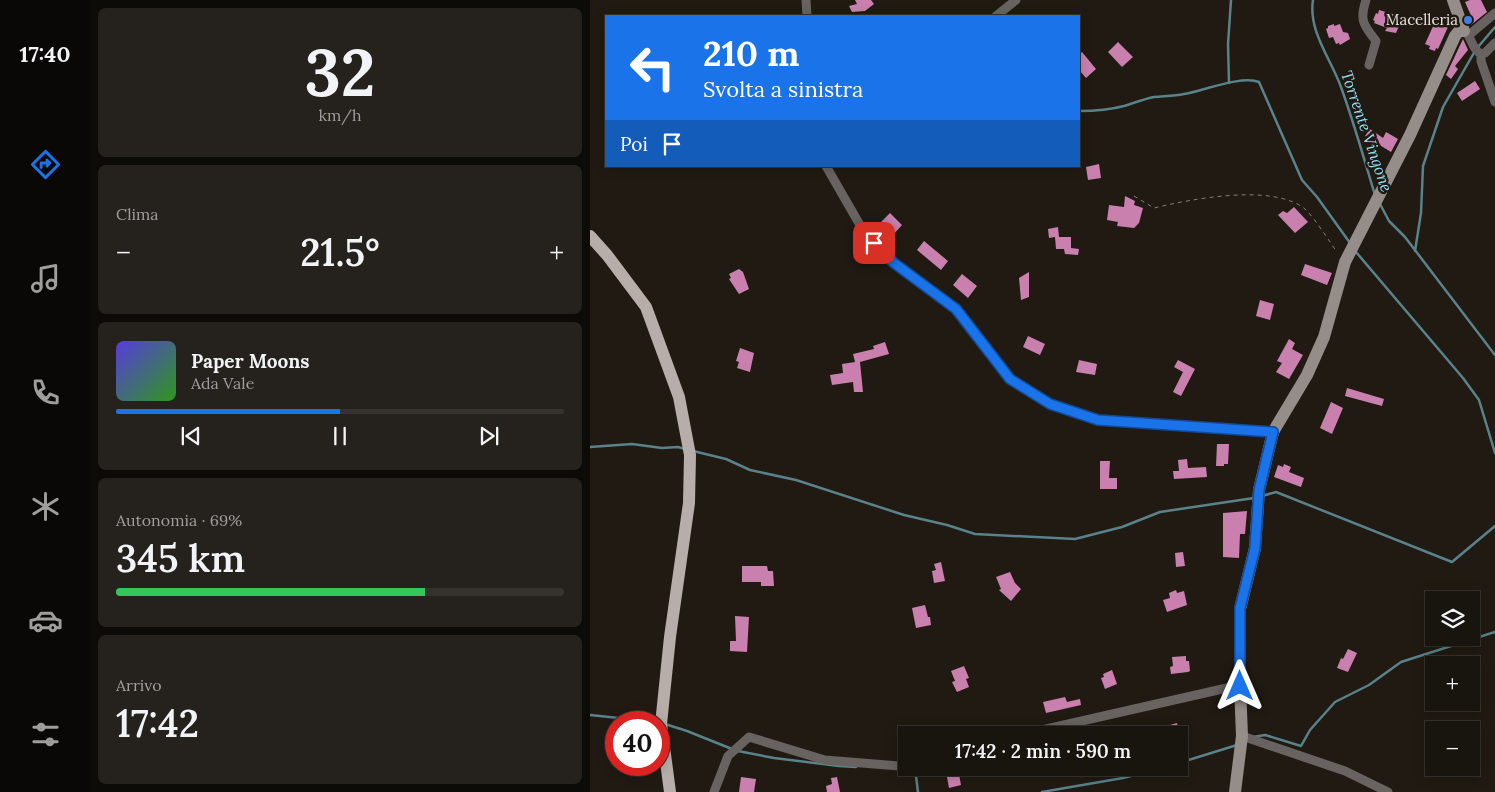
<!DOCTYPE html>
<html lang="it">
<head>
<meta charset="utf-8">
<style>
  :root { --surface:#18140e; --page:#25211c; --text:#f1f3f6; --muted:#9f9e9e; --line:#36332e; --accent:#1a73e8 }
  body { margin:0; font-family:Lora,serif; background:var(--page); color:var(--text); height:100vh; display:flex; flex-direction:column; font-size:19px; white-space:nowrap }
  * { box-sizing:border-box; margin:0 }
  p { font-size:16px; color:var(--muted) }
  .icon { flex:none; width:28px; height:28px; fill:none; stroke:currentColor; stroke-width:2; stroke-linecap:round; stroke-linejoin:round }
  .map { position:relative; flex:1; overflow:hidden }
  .panel { display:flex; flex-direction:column; gap:8px; padding:8px; background:#0d0b08; width:500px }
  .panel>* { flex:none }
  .banner { position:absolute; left:15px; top:15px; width:475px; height:152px; border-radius:0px; box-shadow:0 2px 12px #0003,0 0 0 1px var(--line); background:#1a73e8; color:#fff; overflow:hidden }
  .buttons { position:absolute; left:835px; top:591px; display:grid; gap:10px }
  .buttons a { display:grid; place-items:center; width:55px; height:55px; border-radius:0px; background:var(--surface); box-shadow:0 2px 12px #0003,0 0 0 1px var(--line); font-size:25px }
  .speed { position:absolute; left:15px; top:711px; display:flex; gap:10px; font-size:25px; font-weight:700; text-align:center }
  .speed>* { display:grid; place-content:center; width:65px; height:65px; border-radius:50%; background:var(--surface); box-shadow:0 2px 12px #0003,0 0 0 1px var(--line); line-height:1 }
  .speed .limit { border:8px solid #d22; background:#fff; color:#111 }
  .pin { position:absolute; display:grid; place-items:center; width:42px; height:42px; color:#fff; margin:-21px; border-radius:10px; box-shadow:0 2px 8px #0006 }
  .me { position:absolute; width:55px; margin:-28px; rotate:0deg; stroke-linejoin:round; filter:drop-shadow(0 0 4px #0008) }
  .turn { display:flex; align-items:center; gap:18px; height:105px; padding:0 15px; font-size:22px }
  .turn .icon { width:65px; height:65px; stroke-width:2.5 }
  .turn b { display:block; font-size:35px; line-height:42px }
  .then { display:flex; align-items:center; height:48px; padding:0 15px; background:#0003; gap:10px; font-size:19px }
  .big { font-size:38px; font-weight:600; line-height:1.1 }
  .panel .card { flex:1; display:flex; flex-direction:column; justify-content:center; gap:8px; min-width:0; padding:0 18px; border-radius:8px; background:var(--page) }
  .panel .dial { align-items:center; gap:0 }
  .dial b { font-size:65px; line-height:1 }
  .song { display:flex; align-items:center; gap:15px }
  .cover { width:60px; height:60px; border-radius:8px; background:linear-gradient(135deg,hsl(250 70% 55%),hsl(110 70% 35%)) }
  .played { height:5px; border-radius:2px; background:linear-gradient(90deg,var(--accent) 50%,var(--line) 50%) }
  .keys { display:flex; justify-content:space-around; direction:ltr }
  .heat { display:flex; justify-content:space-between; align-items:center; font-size:28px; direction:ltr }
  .charge { height:8px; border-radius:4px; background:linear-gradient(90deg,#34c759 69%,var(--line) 0) }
  .trip { position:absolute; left:308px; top:726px; width:290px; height:50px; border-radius:0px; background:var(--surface); box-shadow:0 2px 12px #0003,0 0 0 1px var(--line); font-weight:600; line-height:50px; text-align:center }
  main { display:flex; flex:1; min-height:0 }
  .dock { display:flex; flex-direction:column; width:90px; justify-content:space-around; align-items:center; background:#0a0806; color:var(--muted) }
  .dock .icon { width:35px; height:35px }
  .dock .selected { color:var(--accent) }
  .dock b { font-size:22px; color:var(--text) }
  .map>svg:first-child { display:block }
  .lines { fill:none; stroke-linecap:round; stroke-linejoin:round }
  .stream { stroke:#59828b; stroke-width:2.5 }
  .building { fill:#c980af }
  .path { stroke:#847f78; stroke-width:1; stroke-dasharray:4 4; stroke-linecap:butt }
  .street { stroke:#686361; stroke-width:9 }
  .secondary { stroke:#958d89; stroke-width:12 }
  .primary { stroke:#b8aea9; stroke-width:12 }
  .route-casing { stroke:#114b97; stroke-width:12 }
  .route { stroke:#1a73e8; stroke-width:9 }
  .shop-dot { fill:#3f7fe0; stroke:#201a12; stroke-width:2 }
  .labels { text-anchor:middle; stroke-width:5; stroke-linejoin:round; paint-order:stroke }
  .poi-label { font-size:15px; fill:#e6e1dc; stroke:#201a12; text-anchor:end }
  .water-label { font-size:16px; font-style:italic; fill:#91e0f6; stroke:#201a12 }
</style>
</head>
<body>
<main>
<nav class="dock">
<b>17:40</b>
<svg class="icon selected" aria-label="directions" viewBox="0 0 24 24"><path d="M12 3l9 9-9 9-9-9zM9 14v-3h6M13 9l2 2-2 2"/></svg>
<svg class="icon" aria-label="music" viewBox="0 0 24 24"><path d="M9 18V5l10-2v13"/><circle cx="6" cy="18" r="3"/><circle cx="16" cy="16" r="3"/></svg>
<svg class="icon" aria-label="phone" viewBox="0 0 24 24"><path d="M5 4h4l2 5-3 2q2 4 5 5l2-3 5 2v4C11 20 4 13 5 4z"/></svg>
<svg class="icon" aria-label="climate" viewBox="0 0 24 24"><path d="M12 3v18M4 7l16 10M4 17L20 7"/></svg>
<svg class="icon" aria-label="car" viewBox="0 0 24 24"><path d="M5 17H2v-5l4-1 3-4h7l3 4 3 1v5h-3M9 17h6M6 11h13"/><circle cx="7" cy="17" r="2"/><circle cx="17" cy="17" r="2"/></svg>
<svg class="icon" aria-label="filters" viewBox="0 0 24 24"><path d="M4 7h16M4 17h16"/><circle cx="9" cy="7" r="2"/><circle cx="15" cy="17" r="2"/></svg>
</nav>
<section class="panel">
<div class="card dial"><b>32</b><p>km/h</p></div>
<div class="card"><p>Clima</p>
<div class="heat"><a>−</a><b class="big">21.5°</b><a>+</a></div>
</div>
<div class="card">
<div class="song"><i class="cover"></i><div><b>Paper Moons</b><p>Ada Vale</p></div></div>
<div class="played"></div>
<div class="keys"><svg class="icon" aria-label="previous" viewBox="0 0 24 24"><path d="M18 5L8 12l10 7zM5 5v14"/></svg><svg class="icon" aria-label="pause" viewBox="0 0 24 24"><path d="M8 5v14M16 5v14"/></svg><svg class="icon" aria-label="next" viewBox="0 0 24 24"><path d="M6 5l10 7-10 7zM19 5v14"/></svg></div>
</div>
<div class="card"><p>Autonomia · 69%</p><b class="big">345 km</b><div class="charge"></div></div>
<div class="card"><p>Arrivo</p><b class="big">17:42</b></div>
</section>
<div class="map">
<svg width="905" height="792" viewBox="0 0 905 792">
  <rect width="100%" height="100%" fill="#201a12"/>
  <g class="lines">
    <path class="stream" d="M723,0C718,31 741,59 751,87C764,123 774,159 785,195
      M888,47L905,27
      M639,83L638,44L641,0
      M489,111C504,111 519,110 534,106C544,103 554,99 564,97C574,96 584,96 594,94C612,91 652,75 669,82L712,180L727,197L760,243
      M790,204L799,221L815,237L905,355
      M825,251L831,213L833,166L853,107L885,51
      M766,252L873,378L889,400L905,453
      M0,447L42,444L72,448L88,447L95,449
      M103,451L136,459L160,470L206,480L314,515L357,525L385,534L485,539L532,527L570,512L664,498
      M672,496L686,492L862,562L905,526
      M0,715L67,722
      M75,724L97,731L142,749
      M663,737L675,735L711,746L720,730L745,702L779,685L811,662L905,632
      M148,751L184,758L249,766L266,767
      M589,763L647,745
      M316,768H325L328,792
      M452,792L533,778L573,768"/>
  </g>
  <path class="building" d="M265,0H281L284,4L275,11L262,12L259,6L267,4Z
    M880,0H891L897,12L881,25L879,22L883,20L875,2Z
    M789,10L813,17L806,33L795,31L797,28L784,23L785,21L783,20L786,13L788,14Z
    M845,22L857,25L858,27L848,49L846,48L845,51L839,49L840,46L835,44Z
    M744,24V26L750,24L753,32L758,33L760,39L750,45L749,43L746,44L743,37L739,38L736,29L738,28V26Z
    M873,39L878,50L865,66L868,69L861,79L856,75Z
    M528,42L543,57L532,67L518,52Z
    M492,52L506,69L496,78L489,70V55Z
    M885,81L890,89L872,101L867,93Z
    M780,129L793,138L796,132L808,139L801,152L775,136Z
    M509,164L511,178L498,180L496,167Z
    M535,196L545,201L544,205L553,208L549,223L544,228L527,226L528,222L517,220L519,205L534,207Z
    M704,207L718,222L705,233L688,215L693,211L697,213Z
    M300,213L312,225L303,235L290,223Z
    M468,227L469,237H481V248L489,249L488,255L475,254L474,249H466L465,237L459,238L458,229Z
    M334,241L358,261L351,270L327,250Z
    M715,264L742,273L737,285L711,275Z
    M149,269L153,272L159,289L149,294L139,279L141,278L139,274Z
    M439,272V297L431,300L429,278Z
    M372,274L387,286L378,298L363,285Z
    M670,300L684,304L680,320L666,316Z
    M438,336L455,344L450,355L433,347Z
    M699,339L705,343L702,349L713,355L699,379L686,372L692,363L687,361Z
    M295,342L299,354L270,362L273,392H264L263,382L242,385L240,375L253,373L252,364L265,362L263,354L284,349L283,346Z
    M150,348L164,353L160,372L147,368L149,362L146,361Z
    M489,360L507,364L505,375L486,372Z
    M588,360L605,369L591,396L583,392L593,372L584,367Z
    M757,388L794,399L792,406L755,396Z
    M741,402L753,408L742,434L730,428Z
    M627,444H639L638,464H634V466H626Z
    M597,459L598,468L616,467L617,477L584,479L583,471H589L588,460Z
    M510,461H520L519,478H527V489H510Z
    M694,464L701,467L699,472L714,478L711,487L684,477L688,465L693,467Z
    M657,511L655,534H650L649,558L633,557V513Z
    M593,552L595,566L586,567L585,553Z
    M351,562L355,581L344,583L342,571L346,570L344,564Z
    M152,566H177L178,571H183L184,586H171V582H152Z
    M420,572L425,583L431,589L421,601L409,590L411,589L406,577Z
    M586,590L587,593L594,591L597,605L577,612L573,600L580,598L579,593Z
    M335,605L338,617H340L341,625L326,628L322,608Z
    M145,616L159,617L157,652L140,651V641H146Z
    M758,649L767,653L758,672L747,668L751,658L753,659Z
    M596,656V661H599L600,671L598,672L581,674L580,667L583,666L582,657Z
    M374,666L379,678L376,679L379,687L367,692L362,682L365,681L361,671Z
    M522,670L527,684L515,689L511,678L514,677L513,674Z
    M475,697L477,702L490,699L491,705L456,713L453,702Z
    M587,723L589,735H575L573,727Z
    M368,769L371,785L359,788L356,772Z
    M151,777L166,779L164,792H149Z
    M247,777L250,792H237L236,786L242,784L241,778Z"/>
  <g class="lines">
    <path class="path" d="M544,196L564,208C601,199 683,183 715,209C724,217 739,241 747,252"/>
    <path class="street" d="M216,0L217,16
      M776,0C769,21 774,25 786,41L779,65
      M406,16L426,0
      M876,32C882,39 882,49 891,54
      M879,35L905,13
      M891,54V61L905,102
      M891,54L895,53L905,43
      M236,166L274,232L304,263L366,309L420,379L460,404L508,420L683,432
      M430,735L650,685
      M652,736L755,771L798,792
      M124,792L138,756L159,737L235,760L309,766L316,764"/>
    <path class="secondary" d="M645,792L652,736L650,685V609L665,548L669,490L683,432L717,375L734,337L755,262L820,135L865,36L869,31H874L863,0"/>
    <path class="primary" d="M0,236L17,255L56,307L89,397L100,455L99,503L80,637L71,724L80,792"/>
  </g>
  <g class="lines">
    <defs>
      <path id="route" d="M284,243L304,263L366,309L420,379L460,404L508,420L683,432L669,490L665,548L650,608V686"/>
    </defs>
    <use href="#route" class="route-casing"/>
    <use href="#route" class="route"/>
  </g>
  <circle class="shop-dot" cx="878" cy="20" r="5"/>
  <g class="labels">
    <g class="poi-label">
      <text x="868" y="25">Macelleria</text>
    </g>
    <g class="water-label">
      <text transform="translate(777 131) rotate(71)" y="6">Torrente Vingone</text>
    </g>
  </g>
</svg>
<div class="buttons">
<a><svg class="icon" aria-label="layers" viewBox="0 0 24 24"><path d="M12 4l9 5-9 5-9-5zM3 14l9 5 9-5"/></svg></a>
<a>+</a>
<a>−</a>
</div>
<div class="speed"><div class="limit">40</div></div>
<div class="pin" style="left:284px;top:243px;background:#d93025"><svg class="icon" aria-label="arrive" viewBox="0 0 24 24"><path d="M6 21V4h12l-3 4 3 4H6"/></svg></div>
<svg class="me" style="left:650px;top:686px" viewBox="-20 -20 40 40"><path d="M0-17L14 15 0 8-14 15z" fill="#1a73e8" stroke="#fff" stroke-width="4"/></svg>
<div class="trip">17:42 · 2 min · 590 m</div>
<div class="banner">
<div class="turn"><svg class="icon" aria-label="left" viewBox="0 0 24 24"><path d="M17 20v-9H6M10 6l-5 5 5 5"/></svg><div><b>210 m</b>Svolta a sinistra</div></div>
<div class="then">Poi<svg class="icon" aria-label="arrive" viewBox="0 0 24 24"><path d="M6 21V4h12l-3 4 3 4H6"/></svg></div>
</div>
</div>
</main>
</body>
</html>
